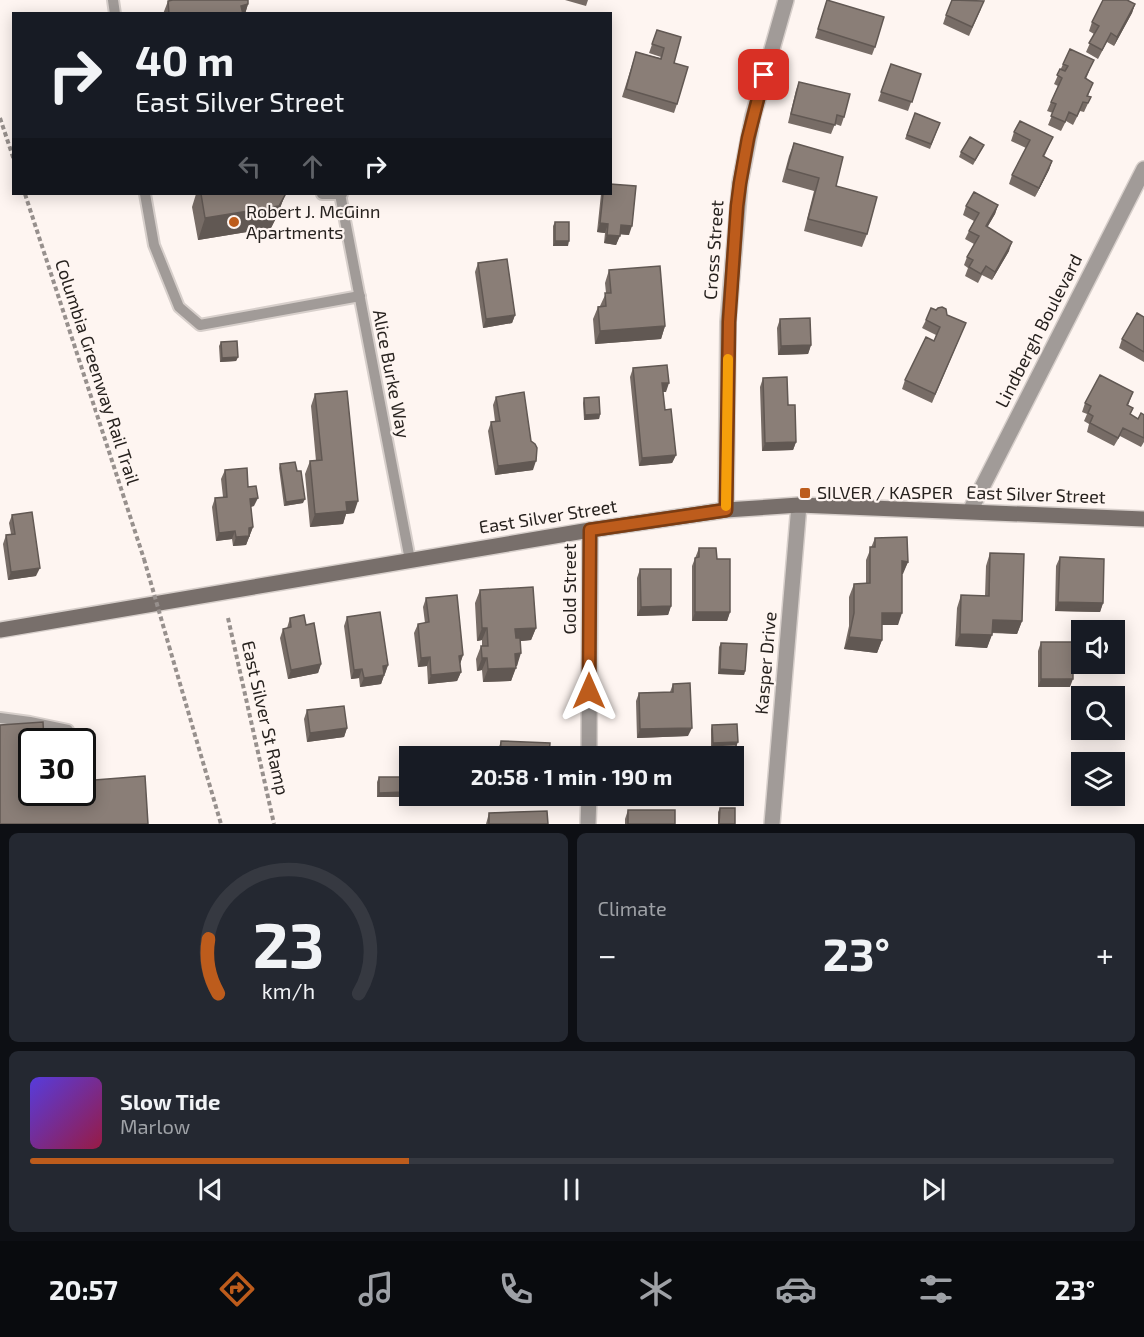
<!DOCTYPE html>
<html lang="en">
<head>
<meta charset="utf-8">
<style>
  :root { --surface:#171b24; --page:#242831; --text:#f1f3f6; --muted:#9ea1a6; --line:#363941; --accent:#bd5c1c }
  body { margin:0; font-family:"Exo 2",sans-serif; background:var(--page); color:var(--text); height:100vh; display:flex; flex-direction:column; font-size:22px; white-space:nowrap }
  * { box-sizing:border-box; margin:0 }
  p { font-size:20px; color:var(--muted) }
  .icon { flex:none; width:33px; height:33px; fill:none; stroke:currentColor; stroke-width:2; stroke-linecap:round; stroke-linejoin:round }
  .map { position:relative; height:824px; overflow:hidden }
  .side { display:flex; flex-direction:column; gap:9px; padding:9px; background:#0d0f14; flex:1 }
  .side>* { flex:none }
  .hud { position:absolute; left:12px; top:12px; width:600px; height:183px; border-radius:0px; box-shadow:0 3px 15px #0003; background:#171b24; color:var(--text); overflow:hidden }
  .buttons { position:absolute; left:1071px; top:620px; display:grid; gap:12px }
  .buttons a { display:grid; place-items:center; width:54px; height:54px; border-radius:0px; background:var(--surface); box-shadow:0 3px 15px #0003; font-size:30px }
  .speed { position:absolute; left:18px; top:728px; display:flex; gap:12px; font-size:30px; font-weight:700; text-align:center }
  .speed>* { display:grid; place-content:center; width:78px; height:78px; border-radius:50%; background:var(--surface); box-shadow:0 3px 15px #0003; line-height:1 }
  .speed .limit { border:3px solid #111; border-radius:9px; background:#fff; color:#111 }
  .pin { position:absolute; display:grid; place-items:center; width:51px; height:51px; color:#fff; margin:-26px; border-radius:12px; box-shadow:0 3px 9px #0006 }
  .me { position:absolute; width:66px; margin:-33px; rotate:0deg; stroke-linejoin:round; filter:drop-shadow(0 0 4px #0008) }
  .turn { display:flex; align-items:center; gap:21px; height:126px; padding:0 24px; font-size:27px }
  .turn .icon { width:78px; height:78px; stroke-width:2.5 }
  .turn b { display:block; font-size:42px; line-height:51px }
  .lanes { display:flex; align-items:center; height:57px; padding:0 24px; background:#0003; justify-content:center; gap:30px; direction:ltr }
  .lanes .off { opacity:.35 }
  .big { font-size:45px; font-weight:700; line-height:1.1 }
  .side .widget { flex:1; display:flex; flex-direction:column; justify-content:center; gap:9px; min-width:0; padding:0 21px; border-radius:9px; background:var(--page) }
  .side .dial { align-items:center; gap:0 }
  .dial svg { height:156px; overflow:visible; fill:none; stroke:var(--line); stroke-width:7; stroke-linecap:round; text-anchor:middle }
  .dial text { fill:var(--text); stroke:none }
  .song { display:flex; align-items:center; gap:18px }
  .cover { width:72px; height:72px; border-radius:9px; background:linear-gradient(135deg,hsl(250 70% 55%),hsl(340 70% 35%)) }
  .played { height:6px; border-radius:3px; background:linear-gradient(90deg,var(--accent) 35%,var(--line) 35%) }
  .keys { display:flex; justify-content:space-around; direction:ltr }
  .heat { display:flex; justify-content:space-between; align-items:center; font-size:33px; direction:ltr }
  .side .tiles { flex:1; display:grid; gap:9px; grid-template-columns:1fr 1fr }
  .widget:last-child { grid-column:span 2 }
  .trip { position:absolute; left:399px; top:746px; width:345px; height:60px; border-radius:0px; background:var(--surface); box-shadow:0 3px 15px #0003; font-weight:700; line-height:60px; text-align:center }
  .tab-bar { display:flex; height:96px; justify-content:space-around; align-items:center; background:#090b0e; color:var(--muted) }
  .tab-bar .icon { width:42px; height:42px }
  .tab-bar .selected { color:var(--accent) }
  .tab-bar b { font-size:27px; color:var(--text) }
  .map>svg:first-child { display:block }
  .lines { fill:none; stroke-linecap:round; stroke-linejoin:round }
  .service-casing { stroke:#d7cfcb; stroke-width:14 }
  .minor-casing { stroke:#d7cfcb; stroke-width:18 }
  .secondary-casing { stroke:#d7cfcb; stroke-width:18 }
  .path { stroke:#97908d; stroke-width:4; stroke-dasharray:4.5 3; stroke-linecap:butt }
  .service { stroke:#a19b98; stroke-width:10 }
  .minor { stroke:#a19b98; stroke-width:15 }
  .secondary { stroke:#786f6b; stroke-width:15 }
  .path-bridge { stroke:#97908d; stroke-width:4; stroke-dasharray:4.5 3; stroke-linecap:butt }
  .wall { fill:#776c66 }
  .shaded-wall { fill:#615853 }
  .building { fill:#8a7e77; stroke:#615853; stroke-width:1.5 }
  .route-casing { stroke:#7b3c12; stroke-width:15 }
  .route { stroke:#bd5c1c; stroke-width:10 }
  .slow { stroke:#f59e0b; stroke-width:10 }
  .poi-dot { fill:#bd5c1c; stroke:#fef5f1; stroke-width:2 }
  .labels { text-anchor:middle; stroke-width:4.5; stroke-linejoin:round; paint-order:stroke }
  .poi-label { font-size:18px; fill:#27221f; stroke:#fef5f1; text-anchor:start }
  .street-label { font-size:18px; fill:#27221f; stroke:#fef5f1 }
</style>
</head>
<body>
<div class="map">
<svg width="1144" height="824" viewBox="0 0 1144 824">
  <rect width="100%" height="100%" fill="#fef5f1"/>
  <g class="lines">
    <defs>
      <path id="service" d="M113,0L115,14
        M145,194L154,245L179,307L200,325L360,296
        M322,194H342
        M340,194L410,560
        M0,718L30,722L68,730"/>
      <path id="minor" d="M726,510L728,322L740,183L753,116L786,0
        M970,511L1144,169
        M589,756L590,530
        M588,824L589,795
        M772,824L799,505"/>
      <path id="secondary" d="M0,630L590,530L726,510L799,505L1144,519"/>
    </defs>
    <use href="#service" class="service-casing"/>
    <use href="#minor" class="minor-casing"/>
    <use href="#secondary" class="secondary-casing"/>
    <path class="path" d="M0,118L14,160
      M25,194L144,559
      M228,618L274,824
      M169,646L221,824"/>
    <use href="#service" class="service"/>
    <use href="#minor" class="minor"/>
    <use href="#secondary" class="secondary"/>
    <path class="path-bridge" d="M144,559L169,646"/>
  </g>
  <path class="wall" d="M565,0H588L586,6Z
    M827,0L875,47L872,55L815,38Z
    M168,1L248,4L245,14H163Z
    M1135,4L1132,13L1114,46L1107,42L1098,59L1086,52L1094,34L1089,31L1092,22Z
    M981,9L969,36L943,24L946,15Z
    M657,30L674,63L677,104L674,113L622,97L636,52L660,58L661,57L649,53Z
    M891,64L921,74L908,111L878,101Z
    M1063,64L1090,69L1086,79L1093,83L1088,96L1091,97L1084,112L1080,111L1073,125L1066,121L1061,131L1048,125L1053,113L1047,111L1058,86L1054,84Z
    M799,82L844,117L841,126L835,124L831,134L788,123L796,90Z
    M915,113L940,123L930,149L905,139Z
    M1014,132L1053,137L1044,157L1052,161L1049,170L1035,197L1009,184L1012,175L1026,148L1011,141Z
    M794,143L836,186L867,234L862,247L804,231L814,191L782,182L789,156Z
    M982,149L973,165L959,157L961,152Z
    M196,194H285L277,216L271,228L198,240L192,207Z
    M601,194H610L629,235L620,234L616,245L604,243L605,233L597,232Z
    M998,205L995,214L987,227L1009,251L992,280L982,275L978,283L965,276L968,268L964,265L967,257L974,244L965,239L974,221L963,215L966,206Z
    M555,222L568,246H553V226Z
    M478,263L515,315L512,323L483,328L475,272Z
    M609,270L665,326L661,339L595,344L593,319L598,307L600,306L606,293L605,283Z
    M947,315L966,323L932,403L902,389L905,380L934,341L936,335L922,328L926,320Z
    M1144,317V362L1119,348L1122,339Z
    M780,319L811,345L808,354L778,355L777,328Z
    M221,342L238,357L236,361L220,362L219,346Z
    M633,368L666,392H663L665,410L676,455L672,463L639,466L630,377Z
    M763,378L788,405L796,442L793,450L762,451L760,387Z
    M1133,392L1128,406L1133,408L1130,415L1138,419L1144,415V442L1141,447L1120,436L1114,446L1087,432L1089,424L1084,421L1087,414L1082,412L1085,403Z
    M315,394L354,513L346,514L343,524L310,527L305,474L310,461H316L311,406Z
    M496,397L531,441L533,470L495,475L488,431L491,422L495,421L493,405Z
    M584,398L600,414L599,419L584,420L583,403Z
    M280,464L303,503L284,506L279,468Z
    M225,470L248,487L254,506L251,507L253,527L246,545L233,546L232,539L216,541L212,507L215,498L223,497L221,479Z
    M12,515L36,576L8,580L3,544L6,535L11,534L9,523Z
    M875,538L908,562L902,574L898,625H882V640L877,653L844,649L849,626V597L854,584H866V560Z
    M699,548L717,559L730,612L727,621H692V566Z
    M990,553L1022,621L1017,634L992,633L987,648L955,646L957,608L961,595L985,596L986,566Z
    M1060,557L1103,603L1100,612L1055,611L1056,566Z
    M640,569L671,606L668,615L637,616V578Z
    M480,590L536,628L531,640L521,641L517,666H516L511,681L483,682L482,670L477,671L476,659L481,646H482V640L477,641L475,603Z
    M426,598L463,655L460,664L461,672L457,681L428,684L427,666L418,667L414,633L418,624L425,623L423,607Z
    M347,617L388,665L381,684L360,687L359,678L351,679L344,626Z
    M290,618L306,625L321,664L318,673L288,679L280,638L283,629L287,628Z
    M1041,642L1070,687H1038V651Z
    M721,643L745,671L744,675L718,674L719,647Z
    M673,684L688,736L637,738L636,701L639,693L670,692Z
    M307,710L347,728L344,737L307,742L304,719Z
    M712,725L736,746V757L735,761L734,756H713V748H711V729Z
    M501,741L549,756H497L498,750Z
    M379,777L404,792L403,797H377V782Z
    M720,808L735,824H718V812Z
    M628,810L675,824H625V819Z
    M489,813L548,824H486Z"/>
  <path class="shaded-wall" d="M248,4L245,14H238L241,6Z
    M1135,4L1132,13L1114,46L1117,37Z
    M1052,161L1049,170L1035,197L1039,188Z
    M285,195L277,216L271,228L198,240L205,218Z
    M998,205L995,214L983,235L986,226Z
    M600,223L608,224L605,233L597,232Z
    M621,225L632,226L629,235L617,234Z
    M607,235L620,236L616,245L604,243Z
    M555,241H569L568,246H553Z
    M1012,242L1009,251L992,280L995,272Z
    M515,315L512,323L483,328L486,319Z
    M665,326L661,339L595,344L600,331Z
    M811,345L808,354L778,355L781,346Z
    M238,357L236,361L220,362L222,358Z
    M662,383H669L666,392H659Z
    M600,414L599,419L584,420L585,415Z
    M796,442L793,450L762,451L765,443Z
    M676,455L672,463L639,466L642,458Z
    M536,461L533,470L495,475L498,466Z
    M258,498L254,506L247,507L250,499Z
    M305,499L303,503L284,506L286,502Z
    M358,501L354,513L346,514L343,524L310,527L315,514L346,502Z
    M253,527L246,545L233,546L236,537L249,528Z
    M235,531L232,539L216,541L219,533Z
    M902,561L908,562L903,574H897Z
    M40,568L36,576L8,580L11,572Z
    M1058,602L1103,603L1100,612L1055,611Z
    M671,606L668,615L637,616L641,607Z
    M695,612H730L727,621H692Z
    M882,613H902L898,625H877Z
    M993,620L1022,621L1017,634L988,632Z
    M482,628H487L482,640L477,641Z
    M536,628L531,640L511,642L515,629Z
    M960,634L992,635L987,648L955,646Z
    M849,637L882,640L877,653L844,649Z
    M521,653L517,666H510L515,654Z
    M463,655L460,664L459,656Z
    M430,657L427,666L418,667L421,658Z
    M482,658H487L482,670L477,671Z
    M321,664L318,673L288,679L291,670Z
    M388,665L385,674L380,675L383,666Z
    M516,668L511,681L483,682L488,669Z
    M362,669L359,678L351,679L354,670Z
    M720,669L745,671L744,675L718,674Z
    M461,672L457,681L428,684L431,675Z
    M384,675L381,684L360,687L364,678Z
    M1041,679H1073L1070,687H1038Z
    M347,728L344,737L307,742L310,733Z
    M692,728L688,736L637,738L640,729Z
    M738,742L736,747L711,748L713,743Z
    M404,792L403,797H377L379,793Z"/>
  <path class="building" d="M173,0H248V4L241,6L243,14H169L168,1Z
    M827,0L884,17L875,47L818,29Z
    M952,0L984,1L972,27L946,15Z
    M1103,0H1127L1135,4L1117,37L1111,33L1102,50L1089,43L1099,26L1092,22Z
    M657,30L681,37L674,63L688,67L677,104L626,89L636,52L661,59L664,48L652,44Z
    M1070,49L1094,60L1085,78L1093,83L1087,96L1091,97L1088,103L1083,102L1077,116L1069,112L1065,122L1051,116L1056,104L1051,102L1062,78L1057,75L1060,69L1065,71L1068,66L1063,64Z
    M891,64L921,74L912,102L881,92Z
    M799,82L850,94L844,117L837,115L835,125L791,114Z
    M915,113L940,123L931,144L907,135Z
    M1020,121L1053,137L1043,156L1052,161L1039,188L1012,175L1030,140L1014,132Z
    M970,137L984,145L975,160L961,152Z
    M794,143L843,157L836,186L877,197L867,234L808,219L819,178L787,169Z
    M610,184L636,186L632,226L621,225L620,236L607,235L608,224L600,223L603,194H610Z
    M974,192L998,205L986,226L1012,242L995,272L986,266L981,274L969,267L973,260L967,257L979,236L969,231L979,213L966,206Z
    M201,194H285V195L279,206L205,218Z
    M555,222H569V241H555Z
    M507,259L515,315L486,319L478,263Z
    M660,266L665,326L600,331L598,307L606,306L605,293H611L609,270Z
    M942,307L946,309L947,315L966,323L935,394L905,380L926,337L934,341L940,327L926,320L931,308L936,310L938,308Z
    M1137,313L1144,317V352L1122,339Z
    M810,318L811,345L781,346L780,319Z
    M237,341L238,357L222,358L221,342Z
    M667,365L669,383H662L665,410L671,409L676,455L642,458L633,368Z
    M1100,375L1133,392L1127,405L1133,408L1130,414L1138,419L1141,413L1144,415V438L1123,428L1118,438L1090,423L1093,416L1088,413L1091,406L1085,403Z
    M787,377L788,405H795L796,442L765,443L763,378Z
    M347,391L358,501L346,502L347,511L315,514L310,461L322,460L315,394Z
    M524,392L531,441L535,444L537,448L536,461L498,466L491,422L500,421L496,397Z
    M599,397L600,414L585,415L584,398Z
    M295,462L297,471H301L305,499L286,502L280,464Z
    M247,468L248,487L256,486L258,498L250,499L253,527L249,528V536L236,537L235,531L219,533L215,498L227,497L225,470Z
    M32,512L40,568L11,572L6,535L15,534L12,515Z
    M907,537L908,562L902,561V613H882V640L849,637L854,613V584L870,583V547H875V538Z
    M699,548H716L717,559H730V612H695V558L699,557Z
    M990,553L1024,554L1022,621L993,620L992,635L960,634L961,595L989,596Z
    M1060,557L1104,559L1103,603L1058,602Z
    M640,569H671V606L641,607Z
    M533,587L536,628L515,629L516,638H520L521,653L515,654L516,668L488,669L487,658H482L481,646H488L487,628H482L480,590Z
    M457,595L463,655L459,656L461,672L431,675L430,657L421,658L418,624L429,622L426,598Z
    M380,612L388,665L383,666L384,675L364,678L362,669L354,670L347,617Z
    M304,615L306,625L314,623L321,664L291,670L283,629L291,627L290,618Z
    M1041,642H1073V679H1041Z
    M721,643L747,644L745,671L720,669Z
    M690,683L692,728L640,729L639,693L673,692V684Z
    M344,706L347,728L310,733L307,710Z
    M43,722L44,741H32V792H82V781L145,776L148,824H0V725Z
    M737,724L738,742L713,743L712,725Z
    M501,741L550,743L549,756H500Z
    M736,744V757H734V756H715L714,746Z
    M632,749H685V756H632Z
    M379,777H404V792L379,793Z
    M720,808H735V824H719Z
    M628,810H675V824H628Z
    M547,811L548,824H489V813Z"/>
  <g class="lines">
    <defs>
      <path id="route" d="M589,691L590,530L726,510L729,322L737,206L740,183L748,138L764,75"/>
    </defs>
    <use href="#route" class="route-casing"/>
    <use href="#route" class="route"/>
    <path class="slow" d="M726,506L728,359"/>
  </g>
  <g class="poi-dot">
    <circle cx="234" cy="222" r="6"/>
    <rect x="799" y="487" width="12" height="12" rx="3"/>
  </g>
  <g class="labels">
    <g class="poi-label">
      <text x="246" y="218">Robert J. McGinn<tspan x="246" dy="21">Apartments</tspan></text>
      <text x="817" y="499">SILVER / KASPER</text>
    </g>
    <g class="street-label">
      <text transform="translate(714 250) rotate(-86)" y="6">Cross Street</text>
      <text transform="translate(1039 331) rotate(-63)" y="6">Lindbergh Boulevard</text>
      <text transform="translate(97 372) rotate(72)" y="6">Columbia Greenway Rail Trail</text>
      <text transform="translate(391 374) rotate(79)" y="6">Alice Burke Way</text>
      <text transform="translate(1036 495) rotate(2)" y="6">East Silver Street</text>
      <text transform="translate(548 517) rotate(-9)" y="6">East Silver Street</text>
      <text transform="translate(570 589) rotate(-90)" y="6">Gold Street</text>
      <text transform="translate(766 663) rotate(-85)" y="6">Kasper Drive</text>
      <text transform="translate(265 718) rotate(77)" y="6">East Silver St Ramp</text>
    </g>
  </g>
</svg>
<div class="buttons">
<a><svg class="icon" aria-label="sound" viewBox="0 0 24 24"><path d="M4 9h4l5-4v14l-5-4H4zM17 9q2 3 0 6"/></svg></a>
<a><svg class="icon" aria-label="search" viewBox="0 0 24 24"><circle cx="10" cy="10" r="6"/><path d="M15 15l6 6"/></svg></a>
<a><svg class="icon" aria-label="layers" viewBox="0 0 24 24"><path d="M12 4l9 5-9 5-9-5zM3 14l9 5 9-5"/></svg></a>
</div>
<div class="speed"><div class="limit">30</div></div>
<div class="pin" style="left:764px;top:75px;background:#d93025"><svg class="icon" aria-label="arrive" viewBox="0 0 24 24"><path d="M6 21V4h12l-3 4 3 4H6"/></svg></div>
<svg class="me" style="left:589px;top:691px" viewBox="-20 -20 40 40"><path d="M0-17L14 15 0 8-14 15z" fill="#bd5c1c" stroke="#fff" stroke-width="4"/></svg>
<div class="trip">20:58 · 1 min · 190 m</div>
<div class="hud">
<div class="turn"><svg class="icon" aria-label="right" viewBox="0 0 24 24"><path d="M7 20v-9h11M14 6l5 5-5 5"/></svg><div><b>40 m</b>East Silver Street</div></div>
<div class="lanes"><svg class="icon off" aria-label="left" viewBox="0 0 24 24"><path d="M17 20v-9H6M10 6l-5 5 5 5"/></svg><svg class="icon off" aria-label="ahead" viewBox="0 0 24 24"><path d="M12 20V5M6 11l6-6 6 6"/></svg><svg class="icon" aria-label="right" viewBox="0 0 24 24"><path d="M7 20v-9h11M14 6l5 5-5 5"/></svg></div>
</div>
</div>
<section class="side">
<div class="tiles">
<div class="widget dial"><svg viewBox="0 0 100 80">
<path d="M14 69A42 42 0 1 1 86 69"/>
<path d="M14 69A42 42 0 0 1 9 41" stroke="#bd5c1c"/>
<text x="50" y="56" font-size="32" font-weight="700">23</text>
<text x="50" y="72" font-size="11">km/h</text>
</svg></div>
<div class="widget"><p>Climate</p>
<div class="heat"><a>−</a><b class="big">23°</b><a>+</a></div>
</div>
<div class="widget">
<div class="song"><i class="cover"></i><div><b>Slow Tide</b><p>Marlow</p></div></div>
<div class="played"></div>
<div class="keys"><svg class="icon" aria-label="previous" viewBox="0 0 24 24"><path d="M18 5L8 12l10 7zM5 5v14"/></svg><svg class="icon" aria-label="pause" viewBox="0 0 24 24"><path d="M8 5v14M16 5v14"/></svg><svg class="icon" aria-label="next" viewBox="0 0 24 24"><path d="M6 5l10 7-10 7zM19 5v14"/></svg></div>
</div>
</div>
</section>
<nav class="tab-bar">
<b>20:57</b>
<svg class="icon selected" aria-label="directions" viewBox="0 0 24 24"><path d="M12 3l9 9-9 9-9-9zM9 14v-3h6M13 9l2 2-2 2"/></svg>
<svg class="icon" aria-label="music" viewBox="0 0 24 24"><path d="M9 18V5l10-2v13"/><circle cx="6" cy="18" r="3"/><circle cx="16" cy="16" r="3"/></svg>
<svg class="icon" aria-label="phone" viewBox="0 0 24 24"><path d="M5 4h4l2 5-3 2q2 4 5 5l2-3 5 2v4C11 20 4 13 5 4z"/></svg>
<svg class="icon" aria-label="climate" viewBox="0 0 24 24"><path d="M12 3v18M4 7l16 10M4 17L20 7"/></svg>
<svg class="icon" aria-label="car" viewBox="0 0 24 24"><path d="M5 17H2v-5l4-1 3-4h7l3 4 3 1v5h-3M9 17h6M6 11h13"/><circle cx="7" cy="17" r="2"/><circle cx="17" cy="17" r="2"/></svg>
<svg class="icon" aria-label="filters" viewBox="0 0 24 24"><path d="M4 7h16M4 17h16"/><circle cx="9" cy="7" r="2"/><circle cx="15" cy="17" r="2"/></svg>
<b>23°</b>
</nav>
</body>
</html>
